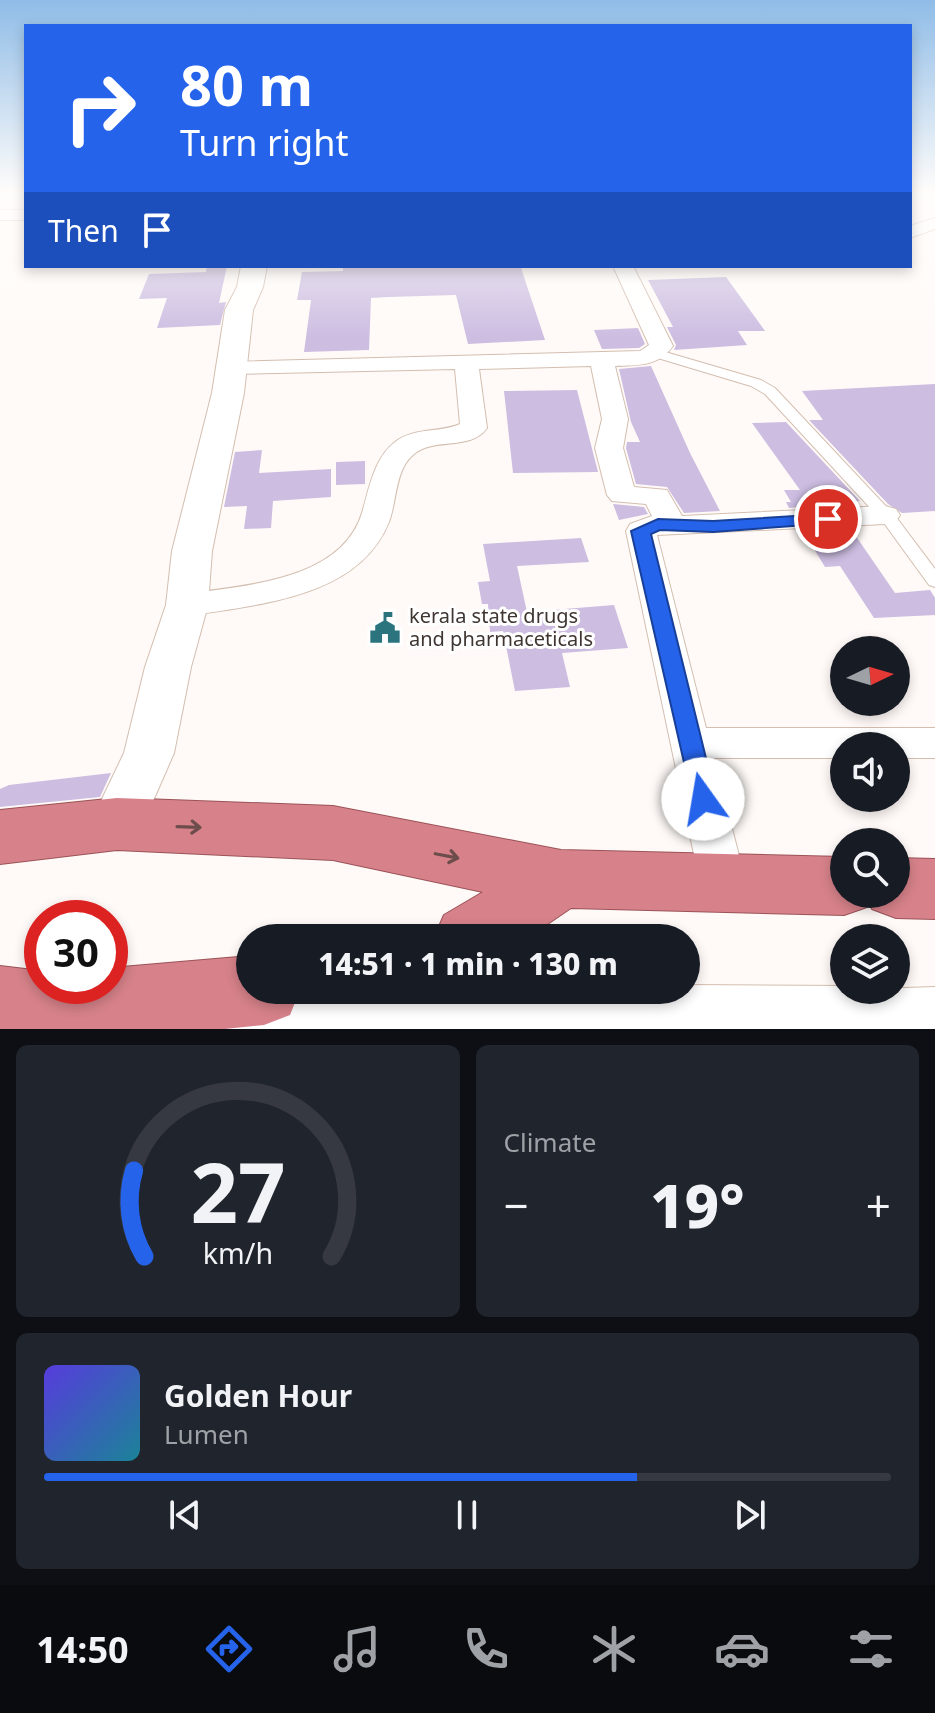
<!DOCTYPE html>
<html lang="en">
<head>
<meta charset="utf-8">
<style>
  :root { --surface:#171b24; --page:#20242c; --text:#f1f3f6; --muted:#9ea1a6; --line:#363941; --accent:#2563eb }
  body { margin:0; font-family:"Noto Sans",sans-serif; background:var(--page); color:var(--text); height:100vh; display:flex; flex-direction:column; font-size:30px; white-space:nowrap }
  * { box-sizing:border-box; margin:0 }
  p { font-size:26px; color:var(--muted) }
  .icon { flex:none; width:44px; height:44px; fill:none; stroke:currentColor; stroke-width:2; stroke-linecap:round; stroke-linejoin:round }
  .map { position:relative; height:1029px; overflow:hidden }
  .drawer { display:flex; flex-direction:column; gap:16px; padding:16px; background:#0d0f14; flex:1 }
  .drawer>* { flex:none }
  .guide { position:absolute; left:24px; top:24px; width:888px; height:244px; border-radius:0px; box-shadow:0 4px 12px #0003; background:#2563eb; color:#fff; overflow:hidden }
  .needle { width:52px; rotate:85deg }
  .buttons { position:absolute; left:830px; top:636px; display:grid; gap:16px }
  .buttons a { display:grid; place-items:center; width:80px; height:80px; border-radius:50%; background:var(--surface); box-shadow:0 4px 12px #0003; font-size:40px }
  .speed { position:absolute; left:24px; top:900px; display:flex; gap:16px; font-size:40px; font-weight:700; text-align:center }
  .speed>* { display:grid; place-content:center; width:104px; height:104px; border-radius:50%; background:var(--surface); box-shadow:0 4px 12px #0003; line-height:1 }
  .speed .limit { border:12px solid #d22; background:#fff; color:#111 }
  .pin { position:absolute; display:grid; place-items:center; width:68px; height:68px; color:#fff; margin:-34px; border:4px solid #fff; border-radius:50%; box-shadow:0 2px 8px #0007 }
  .me { position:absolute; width:88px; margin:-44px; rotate:347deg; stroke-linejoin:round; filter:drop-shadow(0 0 6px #0008) }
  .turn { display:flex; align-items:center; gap:28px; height:168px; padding:0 24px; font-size:36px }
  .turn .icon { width:104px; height:104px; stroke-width:2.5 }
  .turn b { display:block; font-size:56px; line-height:68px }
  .then { display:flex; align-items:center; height:76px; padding:0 24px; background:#0003; gap:16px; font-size:30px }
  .big { font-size:60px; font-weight:800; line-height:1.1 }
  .drawer .widget { flex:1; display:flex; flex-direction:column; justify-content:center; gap:12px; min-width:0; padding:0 28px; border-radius:12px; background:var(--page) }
  .drawer .dial { align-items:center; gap:0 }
  .dial svg { height:208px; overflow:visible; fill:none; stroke:var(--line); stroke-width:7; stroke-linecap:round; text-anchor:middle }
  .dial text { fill:var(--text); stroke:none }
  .song { display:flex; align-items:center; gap:24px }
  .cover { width:96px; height:96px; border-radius:12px; background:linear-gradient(135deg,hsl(250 70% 55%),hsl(190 70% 35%)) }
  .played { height:8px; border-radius:4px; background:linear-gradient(90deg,var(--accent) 70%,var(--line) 70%) }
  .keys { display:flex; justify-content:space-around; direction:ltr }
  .heat { display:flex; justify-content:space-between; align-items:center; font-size:44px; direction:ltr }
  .drawer .tiles { flex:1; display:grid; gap:16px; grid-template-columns:1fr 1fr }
  .widget:last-child { grid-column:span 2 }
  .trip { position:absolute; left:236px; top:924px; width:464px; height:80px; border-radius:40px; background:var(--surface); box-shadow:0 4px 12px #0003; font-weight:800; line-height:80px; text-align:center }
  .tab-bar { display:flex; height:128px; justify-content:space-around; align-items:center; background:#090b0e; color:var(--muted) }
  .tab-bar .icon { width:56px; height:56px }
  .tab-bar .current { color:var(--accent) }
  .tab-bar b { font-size:36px; color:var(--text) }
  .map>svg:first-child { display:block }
  .building { fill:#ccbde1 }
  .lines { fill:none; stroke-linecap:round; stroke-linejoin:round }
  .service-casing { stroke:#d3beb0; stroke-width:2 }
  .minor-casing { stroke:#d3beb0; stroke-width:2 }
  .tertiary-casing { stroke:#d3beb0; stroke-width:2 }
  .trunk-casing { stroke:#9b5358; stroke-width:2 }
  .service { fill:#fff; fill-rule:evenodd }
  .minor { fill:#fff; fill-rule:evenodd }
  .tertiary { fill:#fff; fill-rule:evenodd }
  .trunk { fill:#d7828a; fill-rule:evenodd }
  .oneway { stroke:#6d4d4c }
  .route { fill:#2563eb; stroke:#184099; stroke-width:2 }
  .labels { text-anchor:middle; stroke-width:6; stroke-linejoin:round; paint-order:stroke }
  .poi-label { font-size:20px; fill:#3f3631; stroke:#fff; text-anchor:start }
</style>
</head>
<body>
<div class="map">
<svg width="935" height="1029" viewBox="0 0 935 1029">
  <rect width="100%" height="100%" fill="#fffaf7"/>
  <path class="building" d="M207,266H227L219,303L226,302L220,325L157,328L167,298L139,299L149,274L206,272Z
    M343,266L521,268L545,340L468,344L456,295L388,297L371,298L369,350L304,352L311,300H297L302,272L343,271Z
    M726,277L765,331H738L747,345L674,350L676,345L667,327H673L648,280Z
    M638,328L645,344L639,348L602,349L594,330Z
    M651,366L690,453L720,511L684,513L667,487L636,484L626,448L627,442H640L631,422L619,369Z
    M935,384V511L902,513L888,504L809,420H823L802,391Z
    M577,390L598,472L513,473L504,391Z
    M786,422L860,501L789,508L786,502H791L784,490H800L752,423Z
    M262,450L259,473L331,469V497L273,501L271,528L244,529L247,506L224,507L235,452Z
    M365,461V484L336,485V462Z
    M613,504L644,507L648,514L619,520Z
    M851,529L895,593L930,590L935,598V615L874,618L840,566L825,567L803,531Z
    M581,538L589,562L517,566L527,612L614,605L628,648L562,653L570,687L515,691L503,631L490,632L488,604H482L478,582L490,581L483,544Z
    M111,773L100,797L0,807V789L9,785Z"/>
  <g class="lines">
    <defs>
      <path id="service" d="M655,349L761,380L775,388L896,517L935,569V587L929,585L884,523L765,394L751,386L651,356L649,353Z"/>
      <path id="minor" d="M0,210H26V220H0Z
        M935,218V229L910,238V226Z
        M613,266H633L673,346C658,367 638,365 615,366L628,419L623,448L634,487L667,490L682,516L885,506L896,509L900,515L896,521L885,524L657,535L706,728H935V758H896V746H844V758H714L746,883L739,897L723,903L707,897L700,883L626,531L630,524L652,516L646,504L612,501L607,495L595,448L602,419L591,366L479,369L487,428C471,451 434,437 414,454C395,469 397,501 389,522C358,599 257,604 187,616L175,613L170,605L175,597L187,594C245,585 341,581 362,513C369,489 374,458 395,442C414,427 440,433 460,424L455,369L232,374L220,367L224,362L640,351L649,345Z"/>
      <path id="tertiary" d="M241,266H267L263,287L253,310L244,393L212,551L208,605L191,667L174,753L136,840L117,847L98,840L90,824L124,753L145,667L166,605L172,551L212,393L225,310L237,287Z
        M241,980H250V990H686V985L844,986V990L935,987V1029H216L209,1012L218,990Z"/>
      <path id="trunk" d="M117,798L333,806L561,850L844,857V894H896V858L935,859V919L896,918L872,909L869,903L867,907L844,915L571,908L527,938H434L444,915L483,892L333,860L117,850L0,864V810Z
        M250,956V990H300L290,1015L264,1025L225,1029H0V966L42,971V986H110V968Z"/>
    </defs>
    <use href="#service" class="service-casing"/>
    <use href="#minor" class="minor-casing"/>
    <use href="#tertiary" class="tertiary-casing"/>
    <use href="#trunk" class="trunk-casing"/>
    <use href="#service" class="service"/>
    <use href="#minor" class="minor"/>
    <use href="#tertiary" class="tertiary"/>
    <use href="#trunk" class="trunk"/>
  </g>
  <defs><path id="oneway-shaft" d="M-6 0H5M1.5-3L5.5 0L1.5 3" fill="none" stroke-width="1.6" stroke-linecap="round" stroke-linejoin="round" transform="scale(2)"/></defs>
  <g class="oneway">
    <use href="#oneway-shaft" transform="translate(189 827) rotate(2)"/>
    <use href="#oneway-shaft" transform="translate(447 856) rotate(11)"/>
  </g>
  <linearGradient id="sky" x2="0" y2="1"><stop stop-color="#8fbce7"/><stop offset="0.57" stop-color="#fffdfb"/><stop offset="1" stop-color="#fffdfb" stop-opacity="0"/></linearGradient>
  <rect width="935" height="339" fill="url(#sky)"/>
  <path class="route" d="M828,514L837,519L834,523L713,532L660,530L651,534L716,799L712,806L703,809L694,806L631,531L658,519L713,521Z"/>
  <defs>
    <symbol id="civic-bare" viewBox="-9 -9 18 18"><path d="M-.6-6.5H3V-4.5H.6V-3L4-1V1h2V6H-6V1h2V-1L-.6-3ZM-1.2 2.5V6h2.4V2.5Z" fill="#2c747d" stroke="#fff" stroke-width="2.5" paint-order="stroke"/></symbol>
  </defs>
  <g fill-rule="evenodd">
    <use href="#civic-bare" x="363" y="606" width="44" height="44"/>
  </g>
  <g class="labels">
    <g class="poi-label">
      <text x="409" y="623">kerala state drugs<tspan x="409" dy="23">and pharmaceticals</tspan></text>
    </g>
  </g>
</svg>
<div class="buttons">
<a><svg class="needle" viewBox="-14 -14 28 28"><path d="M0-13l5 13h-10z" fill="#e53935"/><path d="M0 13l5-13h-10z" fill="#9ea1a6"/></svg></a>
<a><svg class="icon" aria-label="sound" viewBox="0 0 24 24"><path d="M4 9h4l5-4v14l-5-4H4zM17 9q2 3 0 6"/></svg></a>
<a><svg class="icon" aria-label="search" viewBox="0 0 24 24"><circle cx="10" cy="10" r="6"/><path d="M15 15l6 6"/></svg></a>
<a><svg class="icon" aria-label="layers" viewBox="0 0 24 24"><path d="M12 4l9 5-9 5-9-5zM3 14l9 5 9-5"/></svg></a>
</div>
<div class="speed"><div class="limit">30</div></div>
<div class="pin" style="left:828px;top:519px;background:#d93025"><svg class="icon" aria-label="arrive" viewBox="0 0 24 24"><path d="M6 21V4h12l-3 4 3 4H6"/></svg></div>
<svg class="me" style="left:703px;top:799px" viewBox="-20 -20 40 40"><circle r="19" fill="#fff"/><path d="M0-13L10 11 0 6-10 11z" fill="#2563eb"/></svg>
<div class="trip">14:51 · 1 min · 130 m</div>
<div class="guide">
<div class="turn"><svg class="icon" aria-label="right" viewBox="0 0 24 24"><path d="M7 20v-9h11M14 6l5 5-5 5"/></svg><div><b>80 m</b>Turn right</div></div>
<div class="then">Then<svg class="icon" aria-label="arrive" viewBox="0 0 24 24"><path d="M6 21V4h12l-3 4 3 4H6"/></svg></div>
</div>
</div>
<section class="drawer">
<div class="tiles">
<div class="widget dial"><svg viewBox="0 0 100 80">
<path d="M14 69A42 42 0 1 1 86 69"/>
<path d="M14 69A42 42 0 0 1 10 36" stroke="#2563eb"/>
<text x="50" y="56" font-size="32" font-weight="700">27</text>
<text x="50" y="72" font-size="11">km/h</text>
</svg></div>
<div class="widget"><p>Climate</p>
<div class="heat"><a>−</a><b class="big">19°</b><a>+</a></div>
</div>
<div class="widget">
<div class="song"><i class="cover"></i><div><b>Golden Hour</b><p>Lumen</p></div></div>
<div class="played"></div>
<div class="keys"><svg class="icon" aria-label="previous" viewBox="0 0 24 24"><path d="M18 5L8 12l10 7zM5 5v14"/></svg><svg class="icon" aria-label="pause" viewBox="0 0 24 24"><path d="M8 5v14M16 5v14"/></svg><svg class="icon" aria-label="next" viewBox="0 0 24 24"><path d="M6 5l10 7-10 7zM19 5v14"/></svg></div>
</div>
</div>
</section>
<nav class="tab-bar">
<b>14:50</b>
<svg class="icon current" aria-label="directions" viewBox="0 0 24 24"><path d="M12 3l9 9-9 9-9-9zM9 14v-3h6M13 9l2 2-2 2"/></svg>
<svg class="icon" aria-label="music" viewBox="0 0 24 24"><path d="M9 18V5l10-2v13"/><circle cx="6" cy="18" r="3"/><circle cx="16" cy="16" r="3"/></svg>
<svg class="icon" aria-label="phone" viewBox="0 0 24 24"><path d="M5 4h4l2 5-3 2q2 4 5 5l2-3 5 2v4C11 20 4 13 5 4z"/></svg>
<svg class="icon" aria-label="climate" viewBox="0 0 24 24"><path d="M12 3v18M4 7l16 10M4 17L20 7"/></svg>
<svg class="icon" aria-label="car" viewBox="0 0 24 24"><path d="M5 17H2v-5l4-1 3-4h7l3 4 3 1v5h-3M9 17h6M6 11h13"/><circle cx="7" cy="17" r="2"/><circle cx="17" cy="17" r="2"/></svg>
<svg class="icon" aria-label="filters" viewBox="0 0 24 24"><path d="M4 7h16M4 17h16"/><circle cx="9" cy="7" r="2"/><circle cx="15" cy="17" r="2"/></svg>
</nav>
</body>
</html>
